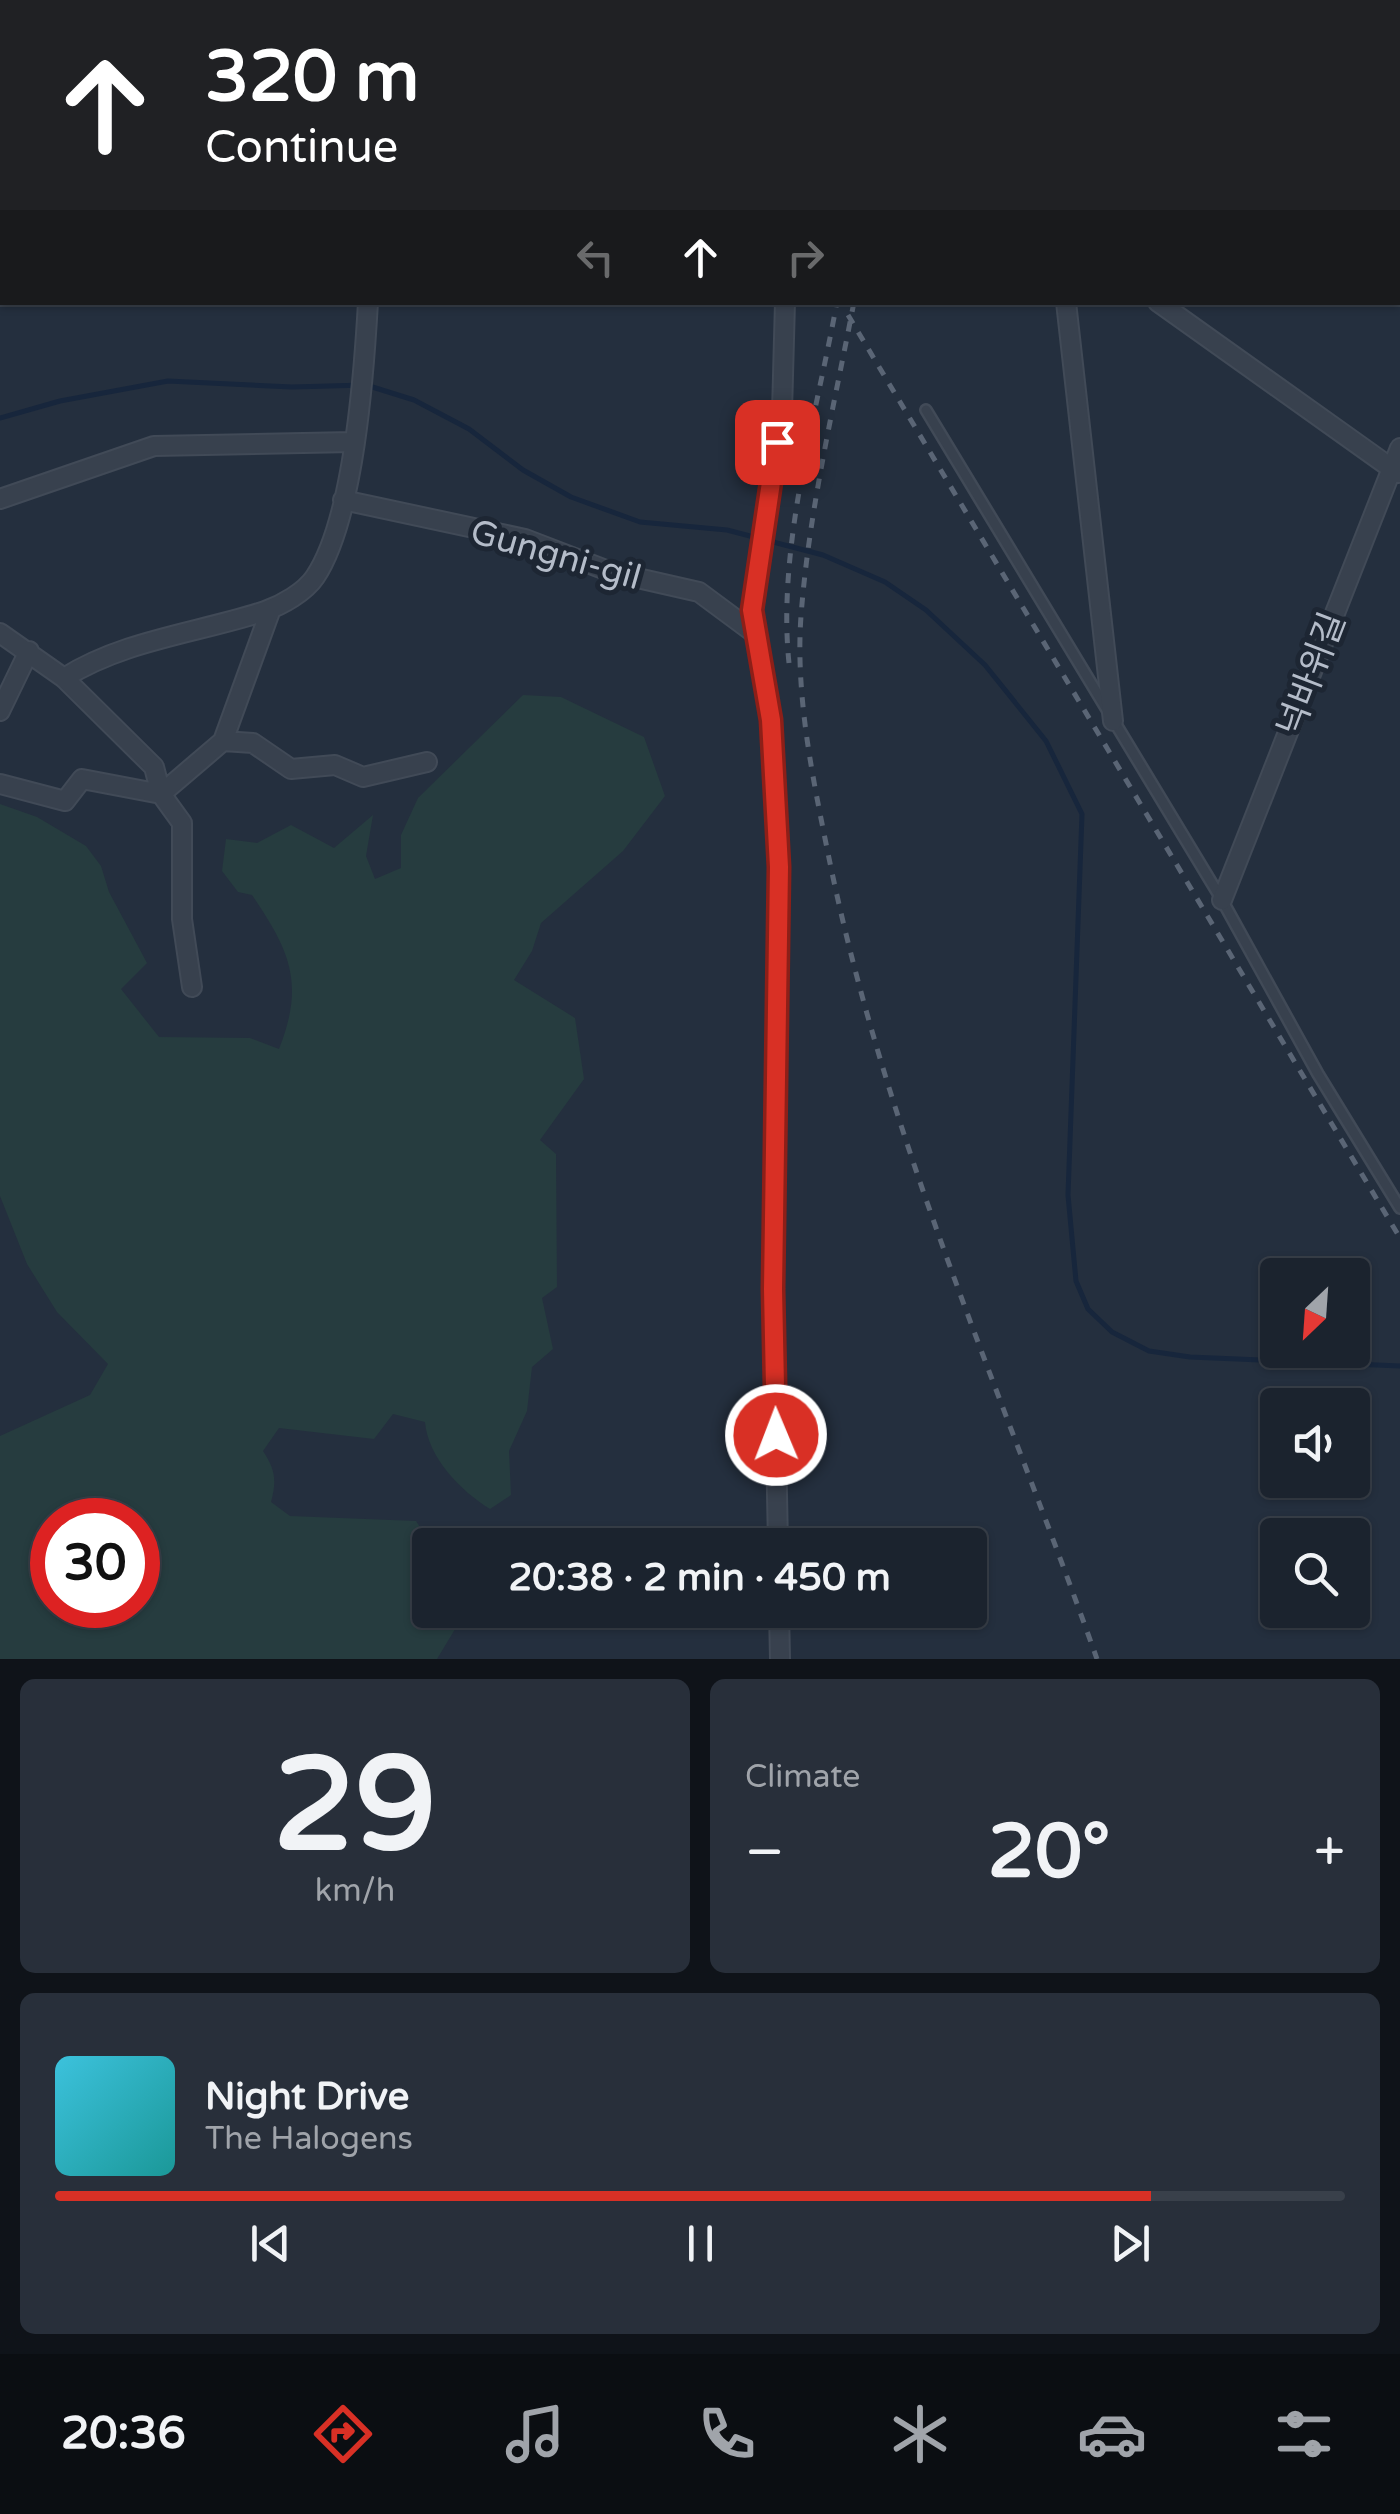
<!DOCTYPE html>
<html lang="en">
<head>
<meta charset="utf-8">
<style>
  :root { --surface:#1b232e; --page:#282f3a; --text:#f1f3f6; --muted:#a0a4aa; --line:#39404a; --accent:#d93025 }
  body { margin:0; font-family:"Varela Round","Noto Sans KR",sans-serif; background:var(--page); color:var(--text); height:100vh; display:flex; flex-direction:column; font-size:38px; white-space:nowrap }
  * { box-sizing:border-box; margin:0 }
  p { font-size:32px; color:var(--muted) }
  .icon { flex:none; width:55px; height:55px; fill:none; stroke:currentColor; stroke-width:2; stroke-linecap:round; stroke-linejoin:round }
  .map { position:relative; height:1659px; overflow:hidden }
  .panel { display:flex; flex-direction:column; gap:20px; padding:20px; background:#0f1319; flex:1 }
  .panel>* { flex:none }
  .top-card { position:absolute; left:0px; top:0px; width:1400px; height:305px; box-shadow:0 2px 8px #0004,0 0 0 2px var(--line); background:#202124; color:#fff; overflow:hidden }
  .needle { width:65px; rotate:205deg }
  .fabs { position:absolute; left:1260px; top:1258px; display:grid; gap:20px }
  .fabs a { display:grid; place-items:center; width:110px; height:110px; border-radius:10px; background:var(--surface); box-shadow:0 2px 8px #0004,0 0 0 2px var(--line); font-size:50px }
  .speed { position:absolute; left:30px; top:1498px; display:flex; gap:20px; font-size:50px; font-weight:700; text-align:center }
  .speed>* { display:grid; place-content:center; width:130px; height:130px; border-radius:50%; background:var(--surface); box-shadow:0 2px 8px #0004,0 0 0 2px var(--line); line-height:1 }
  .speed .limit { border:15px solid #d22; background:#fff; color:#111 }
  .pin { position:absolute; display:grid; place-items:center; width:85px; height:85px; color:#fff; margin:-42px; border-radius:20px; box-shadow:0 5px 15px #0006 }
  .me { position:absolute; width:110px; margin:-55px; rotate:359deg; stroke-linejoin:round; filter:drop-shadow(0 0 8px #0008) }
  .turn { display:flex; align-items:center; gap:35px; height:210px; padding:0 40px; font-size:45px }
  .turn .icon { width:130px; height:130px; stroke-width:2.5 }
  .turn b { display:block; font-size:70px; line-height:85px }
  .lanes { display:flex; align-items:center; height:95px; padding:0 40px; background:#0003; justify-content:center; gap:50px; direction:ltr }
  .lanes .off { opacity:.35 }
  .big { font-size:75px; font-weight:700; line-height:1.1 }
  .panel .tile { flex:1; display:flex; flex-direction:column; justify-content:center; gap:15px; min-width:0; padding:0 35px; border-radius:15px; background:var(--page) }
  .panel .dial { align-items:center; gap:0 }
  .dial b { font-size:130px; line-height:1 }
  .song { display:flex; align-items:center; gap:30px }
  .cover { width:120px; height:120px; border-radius:15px; background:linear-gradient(135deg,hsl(190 70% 55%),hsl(180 70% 35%)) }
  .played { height:10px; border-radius:5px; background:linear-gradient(90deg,var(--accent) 85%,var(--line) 85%) }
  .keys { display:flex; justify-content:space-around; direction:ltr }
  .heat { display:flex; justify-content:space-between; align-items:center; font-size:55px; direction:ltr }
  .panel .tiles { flex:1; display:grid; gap:20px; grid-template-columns:1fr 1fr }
  .tile:last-child { grid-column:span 2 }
  .trip { position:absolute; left:412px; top:1528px; width:575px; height:100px; border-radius:10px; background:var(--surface); box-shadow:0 2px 8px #0004,0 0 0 2px var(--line); font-weight:700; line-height:100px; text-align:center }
  .tab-bar { display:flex; height:160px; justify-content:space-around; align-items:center; background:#0b0e12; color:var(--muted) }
  .tab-bar .icon { width:70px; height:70px }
  .tab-bar .on { color:var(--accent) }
  .tab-bar b { font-size:45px; color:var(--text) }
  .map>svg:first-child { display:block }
  .green { fill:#263c3f; fill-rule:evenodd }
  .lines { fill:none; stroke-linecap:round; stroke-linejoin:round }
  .stream { stroke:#17263c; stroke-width:5 }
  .service-casing { stroke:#414a57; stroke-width:14 }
  .minor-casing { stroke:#414a57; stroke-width:22 }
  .tertiary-casing { stroke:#414a57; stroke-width:28 }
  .primary-casing { stroke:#414a57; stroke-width:32 }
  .service { stroke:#38414e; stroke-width:9 }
  .minor { stroke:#38414e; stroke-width:18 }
  .tertiary { stroke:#38414e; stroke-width:22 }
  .primary { stroke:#56606e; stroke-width:28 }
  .rail { stroke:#5a6575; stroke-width:5; stroke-dasharray:10 10; stroke-linecap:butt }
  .route-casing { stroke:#8d1f18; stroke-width:25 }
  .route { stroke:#d93025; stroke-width:18 }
  .labels { text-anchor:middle; stroke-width:10; stroke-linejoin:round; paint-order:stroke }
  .street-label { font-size:35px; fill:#b4bcc9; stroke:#1d2633 }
</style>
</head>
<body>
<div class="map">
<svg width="1400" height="1659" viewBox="0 0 1400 1659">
  <rect width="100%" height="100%" fill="#242f3e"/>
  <path class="green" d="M523,695L561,697L644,737L665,796L623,851L541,923L532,951L514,980L575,1018L584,1079L540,1140L556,1154L557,1287L542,1298L553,1349L532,1367L527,1411L509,1451L511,1495L490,1509C461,1491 428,1458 425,1422L393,1414L374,1439L279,1428L263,1451C275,1469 277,1480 271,1502L290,1516L416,1521L432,1545L430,1610H463V1616L437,1659H0V1436L90,1395L108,1364L57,1312L27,1264L0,1196V804L37,817L86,846L101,866L109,892L147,963L121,989L159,1037L250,1038L279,1049C305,983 290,951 252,895L238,892L222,871L226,839L257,843L291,825L334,848L373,815L366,856L375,879L401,868V835L418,798ZM52,1520H138V1605H52Z"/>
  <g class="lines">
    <path class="stream" d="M0,418L60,401L168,381L292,387L366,385L414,400L469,429L523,470L571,497L640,522L727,530L823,555L885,582L926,610L985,665L1046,741L1082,814L1068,1195L1076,1281L1088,1309L1112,1332L1149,1351L1190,1357L1400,1366"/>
    <defs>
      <path id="service" d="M926,410L1222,900L1318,1074L1400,1208"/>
      <path id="minor" d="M328,2V0
        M1171,2L1172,0
        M0,289H2
        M1066,302L1113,721
        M1158,302L1398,473
        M0,499L154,446L352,442
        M343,500L525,539L611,572L699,592L757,635
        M0,633L64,678L154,767L161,794L182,823V919L192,987
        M64,678C124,640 198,633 265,611C282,605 305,592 315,577C354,519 364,374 368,302
        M0,711L29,651
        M223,741L253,743L291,769L335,765L363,777L427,762
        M0,784L65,801L82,779L161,794L223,741L271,609
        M1222,900L1400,448
        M778,1545L773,1289L779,867L771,720L753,610L782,412L785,302
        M779,1610L780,1659"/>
      <path id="tertiary" d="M798,2L799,0
        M0,201H2"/>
      <path id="primary" d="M1398,88L1400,87
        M1398,111L1400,110
        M0,244H2
        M0,263H2"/>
    </defs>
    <use href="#service" class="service-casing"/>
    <use href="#minor" class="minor-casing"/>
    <use href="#tertiary" class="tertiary-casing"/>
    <use href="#primary" class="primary-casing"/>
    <use href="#service" class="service"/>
    <use href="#minor" class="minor"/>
    <use href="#tertiary" class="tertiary"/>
    <use href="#primary" class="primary"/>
    <path class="rail" d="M642,0L643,2
      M661,0L663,2
      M937,2L939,0
      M962,2L963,0
      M854,302C834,406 809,510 801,616C795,698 814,784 830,863C887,1139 1003,1395 1097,1659
      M848,315L1400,1238
      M789,663C777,549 816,416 837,302"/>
  </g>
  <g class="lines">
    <defs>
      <path id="route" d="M776,1435L773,1289L779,867L771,720L752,610L777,442"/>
    </defs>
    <use href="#route" class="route-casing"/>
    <use href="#route" class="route"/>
  </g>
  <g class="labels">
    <g class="street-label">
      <text transform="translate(556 554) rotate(16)" y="12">Gungni-gil</text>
      <text transform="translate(1311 674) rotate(-69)" y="12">넉바위길</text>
    </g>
  </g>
</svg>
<div class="fabs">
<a><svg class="needle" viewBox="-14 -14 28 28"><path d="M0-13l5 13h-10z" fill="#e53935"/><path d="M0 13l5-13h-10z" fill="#a0a4aa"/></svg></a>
<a><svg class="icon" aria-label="sound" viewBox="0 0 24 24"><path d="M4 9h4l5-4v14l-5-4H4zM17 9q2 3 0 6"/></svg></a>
<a><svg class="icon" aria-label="search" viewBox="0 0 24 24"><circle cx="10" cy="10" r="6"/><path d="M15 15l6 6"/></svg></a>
</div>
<div class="speed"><div class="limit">30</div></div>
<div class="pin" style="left:777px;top:442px;background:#d93025"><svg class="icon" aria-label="arrive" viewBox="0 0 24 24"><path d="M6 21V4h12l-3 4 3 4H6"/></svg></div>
<svg class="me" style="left:776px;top:1435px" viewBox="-20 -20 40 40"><circle r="17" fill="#d93025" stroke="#fff" stroke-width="3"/><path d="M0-11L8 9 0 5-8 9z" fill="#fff"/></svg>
<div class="trip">20:38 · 2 min · 450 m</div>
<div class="top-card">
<div class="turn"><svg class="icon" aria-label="ahead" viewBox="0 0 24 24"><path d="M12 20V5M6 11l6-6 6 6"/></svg><div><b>320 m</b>Continue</div></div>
<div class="lanes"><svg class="icon off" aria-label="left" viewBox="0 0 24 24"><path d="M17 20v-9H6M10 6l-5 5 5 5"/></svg><svg class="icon" aria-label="ahead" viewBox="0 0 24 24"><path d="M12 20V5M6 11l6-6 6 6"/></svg><svg class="icon off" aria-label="right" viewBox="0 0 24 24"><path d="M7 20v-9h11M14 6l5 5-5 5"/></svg></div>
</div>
</div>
<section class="panel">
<div class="tiles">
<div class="tile dial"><b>29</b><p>km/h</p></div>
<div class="tile"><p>Climate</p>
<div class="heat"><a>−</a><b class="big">20°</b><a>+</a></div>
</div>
<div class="tile">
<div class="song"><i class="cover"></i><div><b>Night Drive</b><p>The Halogens</p></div></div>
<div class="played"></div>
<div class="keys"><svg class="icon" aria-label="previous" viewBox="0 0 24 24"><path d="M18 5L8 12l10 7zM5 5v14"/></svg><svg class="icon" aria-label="pause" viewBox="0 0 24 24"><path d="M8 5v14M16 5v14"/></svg><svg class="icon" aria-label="next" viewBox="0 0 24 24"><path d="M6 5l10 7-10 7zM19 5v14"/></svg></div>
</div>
</div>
</section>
<nav class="tab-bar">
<b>20:36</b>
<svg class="icon on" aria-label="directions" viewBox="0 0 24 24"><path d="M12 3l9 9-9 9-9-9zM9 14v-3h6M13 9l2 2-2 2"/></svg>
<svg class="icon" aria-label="music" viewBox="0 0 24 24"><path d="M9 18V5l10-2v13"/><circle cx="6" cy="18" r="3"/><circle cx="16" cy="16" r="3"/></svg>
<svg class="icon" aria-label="phone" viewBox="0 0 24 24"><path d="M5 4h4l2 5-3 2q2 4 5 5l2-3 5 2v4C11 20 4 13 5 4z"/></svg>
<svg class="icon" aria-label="climate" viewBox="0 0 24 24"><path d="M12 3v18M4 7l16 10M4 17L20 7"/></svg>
<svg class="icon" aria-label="car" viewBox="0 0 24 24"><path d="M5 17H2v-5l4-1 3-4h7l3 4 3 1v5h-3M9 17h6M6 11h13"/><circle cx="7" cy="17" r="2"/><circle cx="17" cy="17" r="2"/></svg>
<svg class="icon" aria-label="filters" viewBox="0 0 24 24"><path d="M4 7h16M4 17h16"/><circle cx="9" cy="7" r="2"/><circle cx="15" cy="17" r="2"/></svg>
</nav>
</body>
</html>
